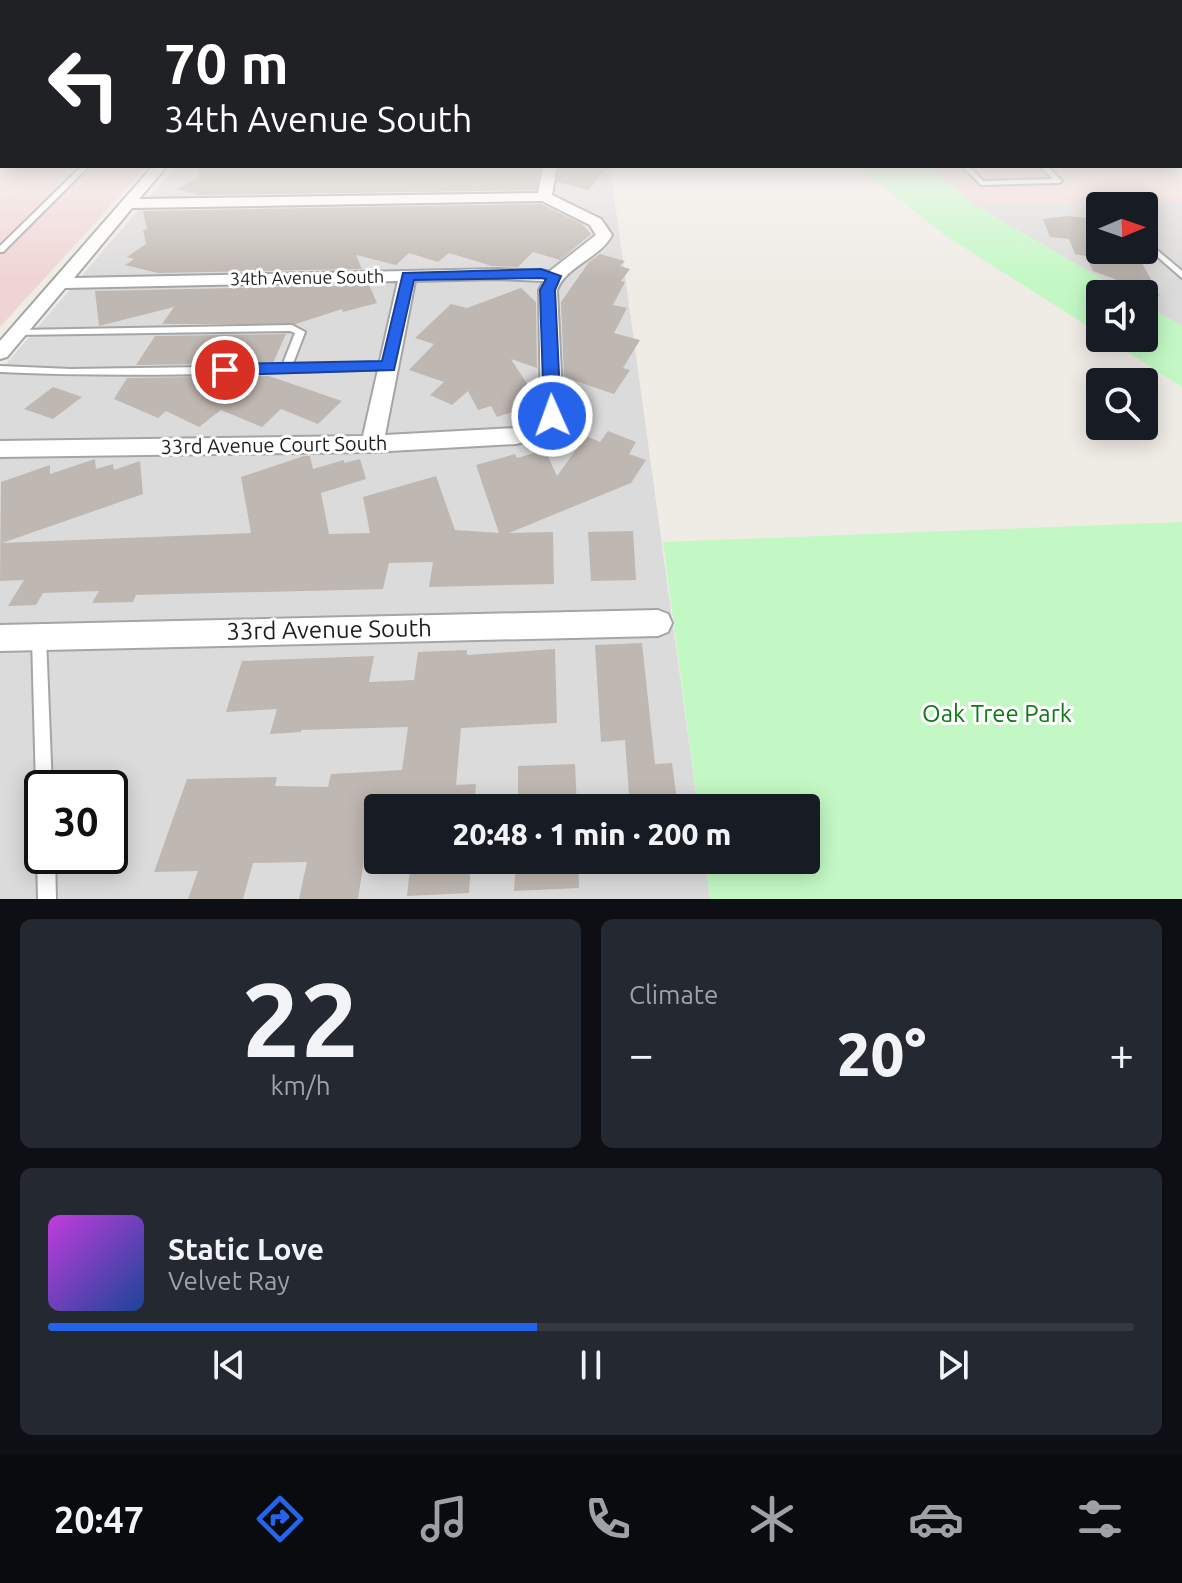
<!DOCTYPE html>
<html lang="en">
<head>
<meta charset="utf-8">
<style>
  :root { --surface:#171b24; --page:#242831; --text:#f1f3f6; --muted:#9ea1a6; --line:#363941; --accent:#2563eb }
  body { margin:0; font-family:Ubuntu,sans-serif; background:var(--page); color:var(--text); height:100vh; display:flex; flex-direction:column; font-size:30px; white-space:nowrap }
  * { box-sizing:border-box; margin:0 }
  p { font-size:26px; color:var(--muted) }
  .icon { flex:none; width:44px; height:44px; fill:none; stroke:currentColor; stroke-width:2; stroke-linecap:round; stroke-linejoin:round }
  .map { position:relative; height:899px; overflow:hidden }
  .sheet { display:flex; flex-direction:column; gap:20px; padding:20px; background:#0d0f14; flex:1 }
  .sheet>* { flex:none }
  .guide { position:absolute; left:0px; top:0px; width:1182px; height:168px; box-shadow:0 4px 20px #0003; background:#202124; color:#fff; overflow:hidden }
  .needle { width:52px; rotate:88deg }
  .buttons { position:absolute; left:1086px; top:192px; display:grid; gap:16px }
  .buttons a { display:grid; place-items:center; width:72px; height:72px; border-radius:8px; background:var(--surface); box-shadow:0 4px 20px #0003; font-size:40px }
  .speed { position:absolute; left:24px; top:770px; display:flex; gap:16px; font-size:40px; font-weight:700; text-align:center }
  .speed>* { display:grid; place-content:center; width:104px; height:104px; border-radius:50%; background:var(--surface); box-shadow:0 4px 20px #0003; line-height:1 }
  .speed .limit { border:4px solid #111; border-radius:12px; background:#fff; color:#111 }
  .pin { position:absolute; display:grid; place-items:center; width:68px; height:68px; color:#fff; margin:-34px; border:4px solid #fff; border-radius:50%; box-shadow:0 2px 8px #0007 }
  .me { position:absolute; width:88px; margin:-44px; rotate:358deg; stroke-linejoin:round; filter:drop-shadow(0 0 6px #0008) }
  .turn { display:flex; align-items:center; gap:28px; height:168px; padding:0 32px; font-size:36px }
  .turn .icon { width:104px; height:104px; stroke-width:2.5 }
  .turn b { display:block; font-size:56px; line-height:68px }
  .big { font-size:60px; font-weight:800; line-height:1.1 }
  .sheet .tile { flex:1; display:flex; flex-direction:column; justify-content:center; gap:12px; min-width:0; padding:0 28px; border-radius:12px; background:var(--page) }
  .sheet .dial { align-items:center; gap:0 }
  .dial b { font-size:104px; line-height:1 }
  .song { display:flex; align-items:center; gap:24px }
  .cover { width:96px; height:96px; border-radius:12px; background:linear-gradient(135deg,hsl(290 70% 55%),hsl(220 70% 35%)) }
  .played { height:8px; border-radius:4px; background:linear-gradient(90deg,var(--accent) 45%,var(--line) 45%) }
  .keys { display:flex; justify-content:space-around; direction:ltr }
  .heat { display:flex; justify-content:space-between; align-items:center; font-size:44px; direction:ltr }
  .sheet .tiles { flex:1; display:grid; gap:20px; grid-template-columns:1fr 1fr }
  .tile:last-child { grid-column:span 2 }
  .trip { position:absolute; left:364px; top:794px; width:456px; height:80px; border-radius:8px; background:var(--surface); box-shadow:0 4px 20px #0003; font-weight:800; line-height:80px; text-align:center }
  .tabs { display:flex; height:128px; justify-content:space-around; align-items:center; background:#090b0e; color:var(--muted) }
  .tabs .icon { width:56px; height:56px }
  .tabs .on { color:var(--accent) }
  .tabs b { font-size:36px; color:var(--text) }
  .map>svg:first-child { display:block }
  .residential { fill:#dcdbdb; fill-rule:evenodd }
  .commercial { fill:#efd4d4 }
  .park { fill:#c3f8c5 }
  .building { fill:#bfb7b1 }
  .lines { fill:none; stroke-linecap:round; stroke-linejoin:round }
  .service-casing { stroke:#a5a5a5; stroke-width:4 }
  .minor-casing { stroke:#a5a5a5; stroke-width:4 }
  .service { fill:#fff; fill-rule:evenodd }
  .minor { fill:#fff; fill-rule:evenodd }
  .route { fill:#2563eb; stroke:#184099; stroke-width:2 }
  .labels { text-anchor:middle; stroke-width:6; stroke-linejoin:round; paint-order:stroke }
  .far-street-label { font-size:18px; fill:#1e1e1e; stroke:#fff }
  .street-label { font-size:20px; fill:#1e1e1e; stroke:#fff }
  .near-street-label { font-size:24px; fill:#1e1e1e; stroke:#fff }
  .near-park-label { font-size:24px; fill:#0f7914; stroke:#fff }
</style>
</head>
<body>
<div class="map">
<svg width="1182" height="899" viewBox="0 0 1182 899">
  <rect width="100%" height="100%" fill="#efebe5"/>
  <path class="residential" d="M176,166H610L698,808H378V860H705L710,899H0V371ZM42,788H110V856H42Z
    M1182,202V326L1144,304V294H1128L974,205ZM1100,206H1144V250H1100Z"/>
  <path class="commercial" d="M0,153L2,166H147L0,327Z
    M1180,153L1182,202L974,205L929,166H1180Z"/>
  <path class="park" d="M857,166H929L974,205L1128,294H1100V334L946,236Z
    M1144,304L1182,326V387L1106,338H1144Z
    M1182,522V899H710L705,860H806V808H698L663,542Z"/>
  <path class="building" d="M197,166H540L536,190L198,195L177,189L200,176Z
    M560,166H582L605,170L589,190L557,182Z
    M541,204L582,224L591,234L560,260L533,252L518,267L492,266L449,253L438,262L409,253L396,265L356,255L362,269L158,273L125,265L134,259L127,257L146,244L143,230L147,229L143,211H146Z
    M1067,216L1100,219V250H1135L1160,296L1093,271L1086,256L1075,254L1069,239L1050,237L1043,219Z
    M600,254L625,261L620,266L630,269L621,281L625,282L613,305L627,308L614,333L640,340L623,368L630,370L614,394L564,377L561,302L589,262Z
    M369,285L377,303L343,312L342,309L296,324H162L174,307L99,326L95,291Z
    M521,288L536,302L537,368L511,359L531,390L520,394L528,407L497,417L491,406L478,410L468,391L452,405L430,395L444,382L409,370L434,344L415,338L451,304L467,308Z
    M286,334L273,363L136,365L155,336Z
    M269,376L342,401L318,424L281,409L262,427L221,410L199,427L166,411L158,418L114,399L127,378Z
    M53,387L82,397L53,419L24,409Z
    M608,431L636,442L629,454L646,460L631,483L509,533L553,532L554,584L429,587L433,562L389,563L383,589L136,595L133,602L92,603L99,591L43,593L36,605L8,606L24,580L0,581L1,482L50,465V474L95,459L96,469L113,464L114,470L140,461L143,494L2,543L251,533L241,477L304,456H310L313,469L344,460V463L360,459L366,479L321,493L329,534L370,533L363,497L436,476L455,530L499,533L476,465L515,454L517,458L545,450L557,476L586,436L600,442Z
    M633,531L636,580L591,581L588,532Z
    M642,643L655,764L672,763L678,808H630L625,740L601,742L595,645Z
    M555,649L557,723L461,728L456,785L476,784L474,808H378V854H365L358,899H299L307,862L253,863L243,899H188L198,871L154,872L187,779L277,777L275,786L328,787L331,774L402,770L408,727L301,730V732L270,734L277,709L226,712L242,661L374,656L369,682L414,680L418,652L467,650V655Z
    M575,764L577,808H518V766Z
    M411,860H471L469,893L407,896Z
    M516,860H578L579,888L514,891Z"/>
  <g class="lines">
    <defs>
      <path id="service" d="M82,166H89L3,252H0V246Z
        M962,166H969L983,181L1053,179L1040,166H1047L1062,181L1059,183L981,185Z
        M1144,239L1182,271V278L1144,245Z
        M292,325L305,332L292,366L388,363L393,366L388,369C259,373 129,378 0,372V366L71,369L282,366L295,333L290,331L14,335V331L17,330Z
        M39,630L44,632L46,637L52,788H42V795L38,794L36,788L32,637L34,632Z
        M42,849V856H55L56,899H38L37,856Z"/>
      <path id="minor" d="M153,166H167L139,199L538,193L543,166H557L552,195L601,219L612,235C599,259 567,265 557,290L563,416L554,434L516,444L372,452L0,457V441L363,436L398,281L65,288L7,357L0,359V341ZM542,201L590,225L596,235L550,271L498,269L74,278L132,208ZM498,279L544,281L539,290L541,416L538,422L516,428L385,435L415,281Z
        M658,610L668,614L672,623L668,632L658,636L0,651V625Z"/>
    </defs>
    <use href="#service" class="service-casing"/>
    <use href="#minor" class="minor-casing"/>
    <use href="#service" class="service"/>
    <use href="#minor" class="minor"/>
  </g>
  <linearGradient id="sky" x2="0" y2="1"><stop stop-color="#8dc0e3"/><stop offset="0.55" stop-color="#f8f6f3"/><stop offset="1" stop-color="#f8f6f3" stop-opacity="0"/></linearGradient>
  <rect width="1182" height="279" fill="url(#sky)"/>
  <path class="route" d="M541,269L561,276L555,290L561,416L559,420L552,422L544,416L540,290L546,279L541,278L414,280L394,370L225,375L217,370L225,364L382,361L403,273Z"/>
  <g class="labels">
    <g class="far-street-label">
      <text transform="translate(307 278) rotate(-1)" y="6">34th Avenue South</text>
    </g>
    <g class="street-label">
      <text transform="translate(274 445) rotate(-1)" y="7">33rd Avenue Court South</text>
    </g>
    <g class="near-street-label">
      <text transform="translate(329 630) rotate(-1)" y="8">33rd Avenue South</text>
    </g>
    <g class="near-park-label">
      <text x="997" y="722">Oak Tree Park</text>
    </g>
  </g>
</svg>
<div class="buttons">
<a><svg class="needle" viewBox="-14 -14 28 28"><path d="M0-13l5 13h-10z" fill="#e53935"/><path d="M0 13l5-13h-10z" fill="#9ea1a6"/></svg></a>
<a><svg class="icon" aria-label="sound" viewBox="0 0 24 24"><path d="M4 9h4l5-4v14l-5-4H4zM17 9q2 3 0 6"/></svg></a>
<a><svg class="icon" aria-label="search" viewBox="0 0 24 24"><circle cx="10" cy="10" r="6"/><path d="M15 15l6 6"/></svg></a>
</div>
<div class="speed"><div class="limit">30</div></div>
<div class="pin" style="left:225px;top:370px;background:#d93025"><svg class="icon" aria-label="arrive" viewBox="0 0 24 24"><path d="M6 21V4h12l-3 4 3 4H6"/></svg></div>
<svg class="me" style="left:552px;top:416px" viewBox="-20 -20 40 40"><circle r="17" fill="#2563eb" stroke="#fff" stroke-width="3"/><path d="M0-11L8 9 0 5-8 9z" fill="#fff"/></svg>
<div class="trip">20:48 · 1 min · 200 m</div>
<div class="guide">
<div class="turn"><svg class="icon" aria-label="left" viewBox="0 0 24 24"><path d="M17 20v-9H6M10 6l-5 5 5 5"/></svg><div><b>70 m</b>34th Avenue South</div></div>
</div>
</div>
<section class="sheet">
<div class="tiles">
<div class="tile dial"><b>22</b><p>km/h</p></div>
<div class="tile"><p>Climate</p>
<div class="heat"><a>−</a><b class="big">20°</b><a>+</a></div>
</div>
<div class="tile">
<div class="song"><i class="cover"></i><div><b>Static Love</b><p>Velvet Ray</p></div></div>
<div class="played"></div>
<div class="keys"><svg class="icon" aria-label="previous" viewBox="0 0 24 24"><path d="M18 5L8 12l10 7zM5 5v14"/></svg><svg class="icon" aria-label="pause" viewBox="0 0 24 24"><path d="M8 5v14M16 5v14"/></svg><svg class="icon" aria-label="next" viewBox="0 0 24 24"><path d="M6 5l10 7-10 7zM19 5v14"/></svg></div>
</div>
</div>
</section>
<nav class="tabs">
<b>20:47</b>
<svg class="icon on" aria-label="directions" viewBox="0 0 24 24"><path d="M12 3l9 9-9 9-9-9zM9 14v-3h6M13 9l2 2-2 2"/></svg>
<svg class="icon" aria-label="music" viewBox="0 0 24 24"><path d="M9 18V5l10-2v13"/><circle cx="6" cy="18" r="3"/><circle cx="16" cy="16" r="3"/></svg>
<svg class="icon" aria-label="phone" viewBox="0 0 24 24"><path d="M5 4h4l2 5-3 2q2 4 5 5l2-3 5 2v4C11 20 4 13 5 4z"/></svg>
<svg class="icon" aria-label="climate" viewBox="0 0 24 24"><path d="M12 3v18M4 7l16 10M4 17L20 7"/></svg>
<svg class="icon" aria-label="car" viewBox="0 0 24 24"><path d="M5 17H2v-5l4-1 3-4h7l3 4 3 1v5h-3M9 17h6M6 11h13"/><circle cx="7" cy="17" r="2"/><circle cx="17" cy="17" r="2"/></svg>
<svg class="icon" aria-label="filters" viewBox="0 0 24 24"><path d="M4 7h16M4 17h16"/><circle cx="9" cy="7" r="2"/><circle cx="15" cy="17" r="2"/></svg>
</nav>
</body>
</html>
